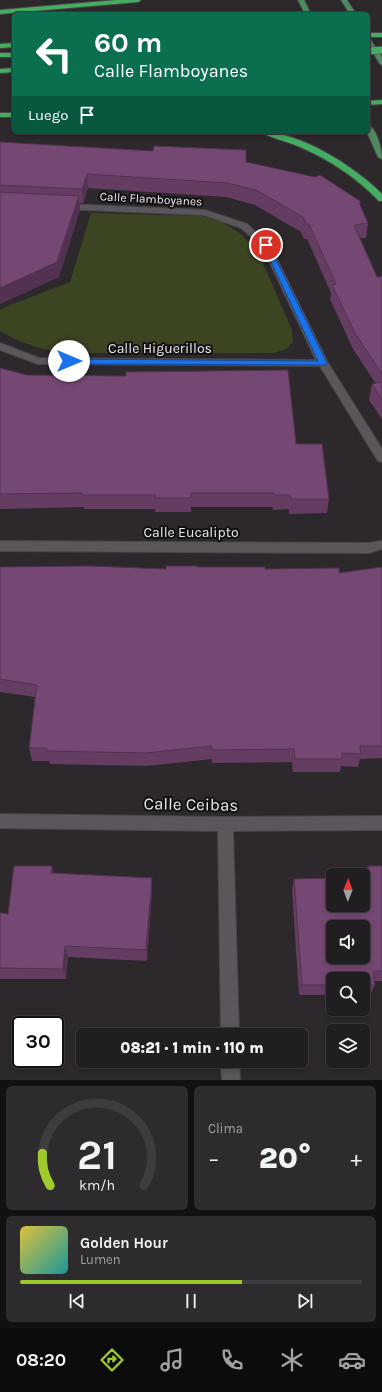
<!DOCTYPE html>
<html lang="es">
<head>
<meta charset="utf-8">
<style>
  :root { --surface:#211e21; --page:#2d2b2e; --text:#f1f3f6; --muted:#a2a2a5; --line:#3e3c3f; --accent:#9fca2c }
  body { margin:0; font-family:Karla,sans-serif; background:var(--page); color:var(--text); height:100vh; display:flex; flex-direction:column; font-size:15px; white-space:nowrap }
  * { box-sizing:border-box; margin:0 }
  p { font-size:13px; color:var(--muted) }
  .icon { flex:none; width:22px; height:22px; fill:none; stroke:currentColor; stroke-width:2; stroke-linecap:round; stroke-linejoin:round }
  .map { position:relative; height:1080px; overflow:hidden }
  .details { display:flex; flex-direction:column; gap:6px; padding:6px; background:#121012; flex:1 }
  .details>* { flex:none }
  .banner { position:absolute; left:12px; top:12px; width:358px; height:122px; border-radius:6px; box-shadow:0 2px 6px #0003,0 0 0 1px var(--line); background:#0b6e4f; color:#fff; overflow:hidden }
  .needle { width:26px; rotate:1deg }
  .fabs { position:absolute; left:326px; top:868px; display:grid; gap:8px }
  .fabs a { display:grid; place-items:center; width:44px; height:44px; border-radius:6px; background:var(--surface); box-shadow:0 2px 6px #0003,0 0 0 1px var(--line); font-size:20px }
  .speed { position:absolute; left:12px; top:1016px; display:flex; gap:8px; font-size:20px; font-weight:700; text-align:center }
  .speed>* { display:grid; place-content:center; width:52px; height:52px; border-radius:50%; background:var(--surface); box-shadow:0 2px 6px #0003,0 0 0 1px var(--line); line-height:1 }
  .speed .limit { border:2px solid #111; border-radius:6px; background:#fff; color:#111 }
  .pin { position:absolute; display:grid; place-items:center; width:34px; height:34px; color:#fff; margin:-17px; border:2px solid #fff; border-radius:50%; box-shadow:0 1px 4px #0007 }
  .me { position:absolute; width:44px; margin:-22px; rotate:90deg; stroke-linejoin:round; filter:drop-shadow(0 0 3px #0008) }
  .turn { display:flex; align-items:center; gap:14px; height:84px; padding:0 16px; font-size:18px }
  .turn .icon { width:52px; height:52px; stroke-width:2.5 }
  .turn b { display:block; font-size:28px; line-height:34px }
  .then { display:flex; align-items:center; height:38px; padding:0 16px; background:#0003; gap:8px; font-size:15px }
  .big { font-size:30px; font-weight:800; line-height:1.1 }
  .details .widget { flex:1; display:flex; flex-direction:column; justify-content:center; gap:6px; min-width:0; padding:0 14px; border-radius:6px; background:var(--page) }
  .details .dial { align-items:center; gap:0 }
  .dial svg { height:104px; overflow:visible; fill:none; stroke:var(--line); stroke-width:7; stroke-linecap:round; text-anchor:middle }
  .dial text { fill:var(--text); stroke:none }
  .song { display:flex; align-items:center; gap:12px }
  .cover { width:48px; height:48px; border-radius:6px; background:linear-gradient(135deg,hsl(50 70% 55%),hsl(180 70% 35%)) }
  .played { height:4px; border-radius:2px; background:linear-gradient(90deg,var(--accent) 65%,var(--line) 65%) }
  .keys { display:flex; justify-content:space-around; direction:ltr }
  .heat { display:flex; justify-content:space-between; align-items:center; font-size:22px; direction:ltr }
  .details .tiles { flex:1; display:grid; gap:6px; grid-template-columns:1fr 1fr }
  .widget:last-child { grid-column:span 2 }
  .trip { position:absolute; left:76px; top:1028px; width:232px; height:40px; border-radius:6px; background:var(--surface); box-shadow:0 2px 6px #0003,0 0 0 1px var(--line); font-weight:800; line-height:40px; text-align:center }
  .tabs { display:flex; height:64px; justify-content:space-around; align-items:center; background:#0d0c0d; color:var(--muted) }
  .tabs .icon { width:28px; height:28px }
  .tabs .selected { color:var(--accent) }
  .tabs b { font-size:18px; color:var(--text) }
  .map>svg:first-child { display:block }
  .green { fill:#3c4522 }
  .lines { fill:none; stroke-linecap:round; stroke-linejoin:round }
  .street-casing { stroke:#484548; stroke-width:2 }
  .primary-casing { stroke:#484548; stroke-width:2 }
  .highway-casing { stroke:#484548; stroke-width:2 }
  .street { fill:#5b565b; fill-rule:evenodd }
  .primary { fill:#4e8a5f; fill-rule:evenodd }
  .highway { fill:#45ad61; fill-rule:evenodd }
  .highway-bridge-casing { stroke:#484548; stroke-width:8; stroke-linecap:butt }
  .highway-bridge { stroke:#45ad61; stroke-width:7 }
  .wall { fill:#653d63 }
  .shaded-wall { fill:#523250 }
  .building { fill:#754773; stroke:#523250; fill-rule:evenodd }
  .route { fill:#1a73e8; stroke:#114b97 }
  .labels { text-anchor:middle; stroke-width:4; stroke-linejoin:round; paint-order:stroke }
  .far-street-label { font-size:12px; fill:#edeaed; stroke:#131113 }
  .street-label { font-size:14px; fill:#edeaed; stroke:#131113 }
  .near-street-label { font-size:17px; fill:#edeaed; stroke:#131113 }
</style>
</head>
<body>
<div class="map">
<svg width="382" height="1080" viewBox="0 0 382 1080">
  <rect width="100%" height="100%" fill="#2c282c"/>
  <path class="green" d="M91,213L202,216L220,221L241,234L258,252L292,330L293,341L287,349L274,353H63C40,349 20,343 0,331V309L70,282Z"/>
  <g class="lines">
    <defs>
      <path id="street" d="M65,204L205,210L247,224L270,245L328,363L382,449V462L378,461L320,366L38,364L0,350V343L39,358L316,360L262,246L241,228L204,215L62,209L61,207Z
        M0,541L369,543L382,541V549L369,553L0,551Z
        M0,814L225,817L382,816V830L233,831L239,1035H221L218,831L0,828Z
        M221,1061H239L240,1080H222Z"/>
      <path id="primary" d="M298,0H304L311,14H305Z
        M341,0H347L356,14H350Z
        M368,38L370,39L382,57V65L380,64L368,45Z
        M368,125C377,128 382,151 382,159L378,157L367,132H368Z"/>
      <path id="highway" d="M117,0H141L138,2L0,14V10Z
        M368,33H382V37H368Z
        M14,43V47L0,48V44Z
        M0,53H14V57H0Z
        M14,68V72L0,73V69Z
        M382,100V104L368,105V101Z
        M0,113H14V117H0Z
        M262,132C301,132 355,167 382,194V201H379C356,177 330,160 300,147C290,142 269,138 262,132Z"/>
    </defs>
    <use href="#street" class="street-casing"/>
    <use href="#primary" class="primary-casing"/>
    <use href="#highway" class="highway-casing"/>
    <use href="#street" class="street"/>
    <use href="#primary" class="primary"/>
    <use href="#highway" class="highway"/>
    <defs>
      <path id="highway-bridge" d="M368,51L382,50"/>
    </defs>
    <use href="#highway-bridge" class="highway-bridge-casing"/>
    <use href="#highway-bridge" class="highway-bridge"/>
  </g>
  <path class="wall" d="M0,142L246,162L360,205L368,223L366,238H360L377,277L382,276V419L369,400L372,384H376L353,349L330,299L331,293L307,239H304L301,232L255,205L226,197L88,188L83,203H80V210L59,277L0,304Z
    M0,368L296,444L329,499L327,513L289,514V509L273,510V507H191V512H155V509H84V507L0,509Z
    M0,567L166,569L197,567L265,569L339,573L382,567V758L360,759L358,767L341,766L340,772H293L292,762L212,763V759L147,766L50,764L49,761H32L29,748L35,697L0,692Z
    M368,866H382V981H374L375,985L370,995H363V979H333V995H299L292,890L294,879L364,878Z
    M54,873L152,889L147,961L68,957L66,979H0V913L8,914Z"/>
  <path class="shaded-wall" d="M87,174L88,188L83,203L82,189Z
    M79,196L80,210L59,277L0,304V288Z
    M52,866L55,878L51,873Z
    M152,878V889L147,961L146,950Z
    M65,946L68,957L66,979L63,969Z"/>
  <path class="building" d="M0,142L153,151L154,146L246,150V162L315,177L320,175L360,201V205L368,223L354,225L377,277L382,276V374L355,333L332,285L336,284L309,224H306L303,217L256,190L227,183L87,174L82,189L0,185Z
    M0,192L79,196L57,262L0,288Z
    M0,368L27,375L126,376V372L288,370L296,444H322L329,499H291L290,495H275L274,493H191V498H155V495H82V493L0,494Z
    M382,382V400L372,384Z
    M91,566L166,569V566H197V567H265V569L339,568V573L382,567V746H360L361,754L342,753V759H295L294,749L212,750V746L146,753L47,751V748H29L37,685L0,679V567Z
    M14,866H52L51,873L152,878L146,950L65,946L63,969L0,968V913L8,914Z
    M368,866H382V971H373L375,985H363V979H333V985H302L294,879L333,878V905H363V878H370ZM333,927H363V957H333Z"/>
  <path class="route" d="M264,244L269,245L327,363L326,365L69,364L66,361L69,359L318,361L263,245Z"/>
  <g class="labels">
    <g class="far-street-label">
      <text transform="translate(151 199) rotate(3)" y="4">Calle Flamboyanes</text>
    </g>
    <g class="street-label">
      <text x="160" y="353">Calle Higuerillos</text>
      <text x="191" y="537">Calle Eucalipto</text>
    </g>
    <g class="near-street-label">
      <text transform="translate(191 804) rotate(1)" y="6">Calle Ceibas</text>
    </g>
  </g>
</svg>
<div class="fabs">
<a><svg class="needle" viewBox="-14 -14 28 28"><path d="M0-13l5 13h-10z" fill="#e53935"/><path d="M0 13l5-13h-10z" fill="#a2a2a5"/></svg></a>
<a><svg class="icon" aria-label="sound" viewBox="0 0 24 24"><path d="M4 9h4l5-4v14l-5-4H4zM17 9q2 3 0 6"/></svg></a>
<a><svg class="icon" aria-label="search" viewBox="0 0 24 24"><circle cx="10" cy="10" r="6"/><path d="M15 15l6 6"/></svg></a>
<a><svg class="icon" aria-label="layers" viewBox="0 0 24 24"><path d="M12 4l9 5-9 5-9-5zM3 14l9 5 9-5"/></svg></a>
</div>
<div class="speed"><div class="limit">30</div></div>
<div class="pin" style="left:266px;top:245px;background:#d93025"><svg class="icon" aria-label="arrive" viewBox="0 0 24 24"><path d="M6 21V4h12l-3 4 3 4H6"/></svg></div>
<svg class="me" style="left:69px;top:361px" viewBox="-20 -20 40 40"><circle r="19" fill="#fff"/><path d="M0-13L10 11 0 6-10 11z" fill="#1a73e8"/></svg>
<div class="trip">08:21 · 1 min · 110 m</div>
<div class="banner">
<div class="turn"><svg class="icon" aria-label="left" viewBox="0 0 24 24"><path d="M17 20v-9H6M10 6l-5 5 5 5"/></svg><div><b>60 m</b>Calle Flamboyanes</div></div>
<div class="then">Luego<svg class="icon" aria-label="arrive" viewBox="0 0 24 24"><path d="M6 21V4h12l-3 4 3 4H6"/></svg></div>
</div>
</div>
<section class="details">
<div class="tiles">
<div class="widget dial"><svg viewBox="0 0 100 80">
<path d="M14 69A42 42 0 1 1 86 69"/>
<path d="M14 69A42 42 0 0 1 8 44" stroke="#9fca2c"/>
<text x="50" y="56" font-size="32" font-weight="700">21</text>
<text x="50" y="72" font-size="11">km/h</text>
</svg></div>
<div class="widget"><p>Clima</p>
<div class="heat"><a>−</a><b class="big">20°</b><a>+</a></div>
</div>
<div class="widget">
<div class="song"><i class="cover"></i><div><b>Golden Hour</b><p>Lumen</p></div></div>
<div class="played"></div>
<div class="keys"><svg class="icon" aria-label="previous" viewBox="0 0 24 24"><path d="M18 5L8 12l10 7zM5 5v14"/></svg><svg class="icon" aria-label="pause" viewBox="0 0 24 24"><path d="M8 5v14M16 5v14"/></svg><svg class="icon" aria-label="next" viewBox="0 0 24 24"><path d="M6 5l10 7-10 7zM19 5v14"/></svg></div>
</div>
</div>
</section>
<nav class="tabs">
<b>08:20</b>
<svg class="icon selected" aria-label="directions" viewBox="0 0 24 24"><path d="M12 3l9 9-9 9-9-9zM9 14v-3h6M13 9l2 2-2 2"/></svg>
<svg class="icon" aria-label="music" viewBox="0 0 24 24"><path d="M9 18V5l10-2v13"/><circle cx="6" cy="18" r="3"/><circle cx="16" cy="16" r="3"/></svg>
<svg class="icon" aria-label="phone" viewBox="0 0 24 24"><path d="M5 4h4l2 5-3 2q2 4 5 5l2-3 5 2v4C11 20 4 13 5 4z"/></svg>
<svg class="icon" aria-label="climate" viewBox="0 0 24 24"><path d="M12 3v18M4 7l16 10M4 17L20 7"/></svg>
<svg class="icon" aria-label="car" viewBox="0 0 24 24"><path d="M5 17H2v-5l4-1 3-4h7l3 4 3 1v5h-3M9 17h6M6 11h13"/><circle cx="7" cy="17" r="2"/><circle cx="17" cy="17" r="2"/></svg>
</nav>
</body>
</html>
